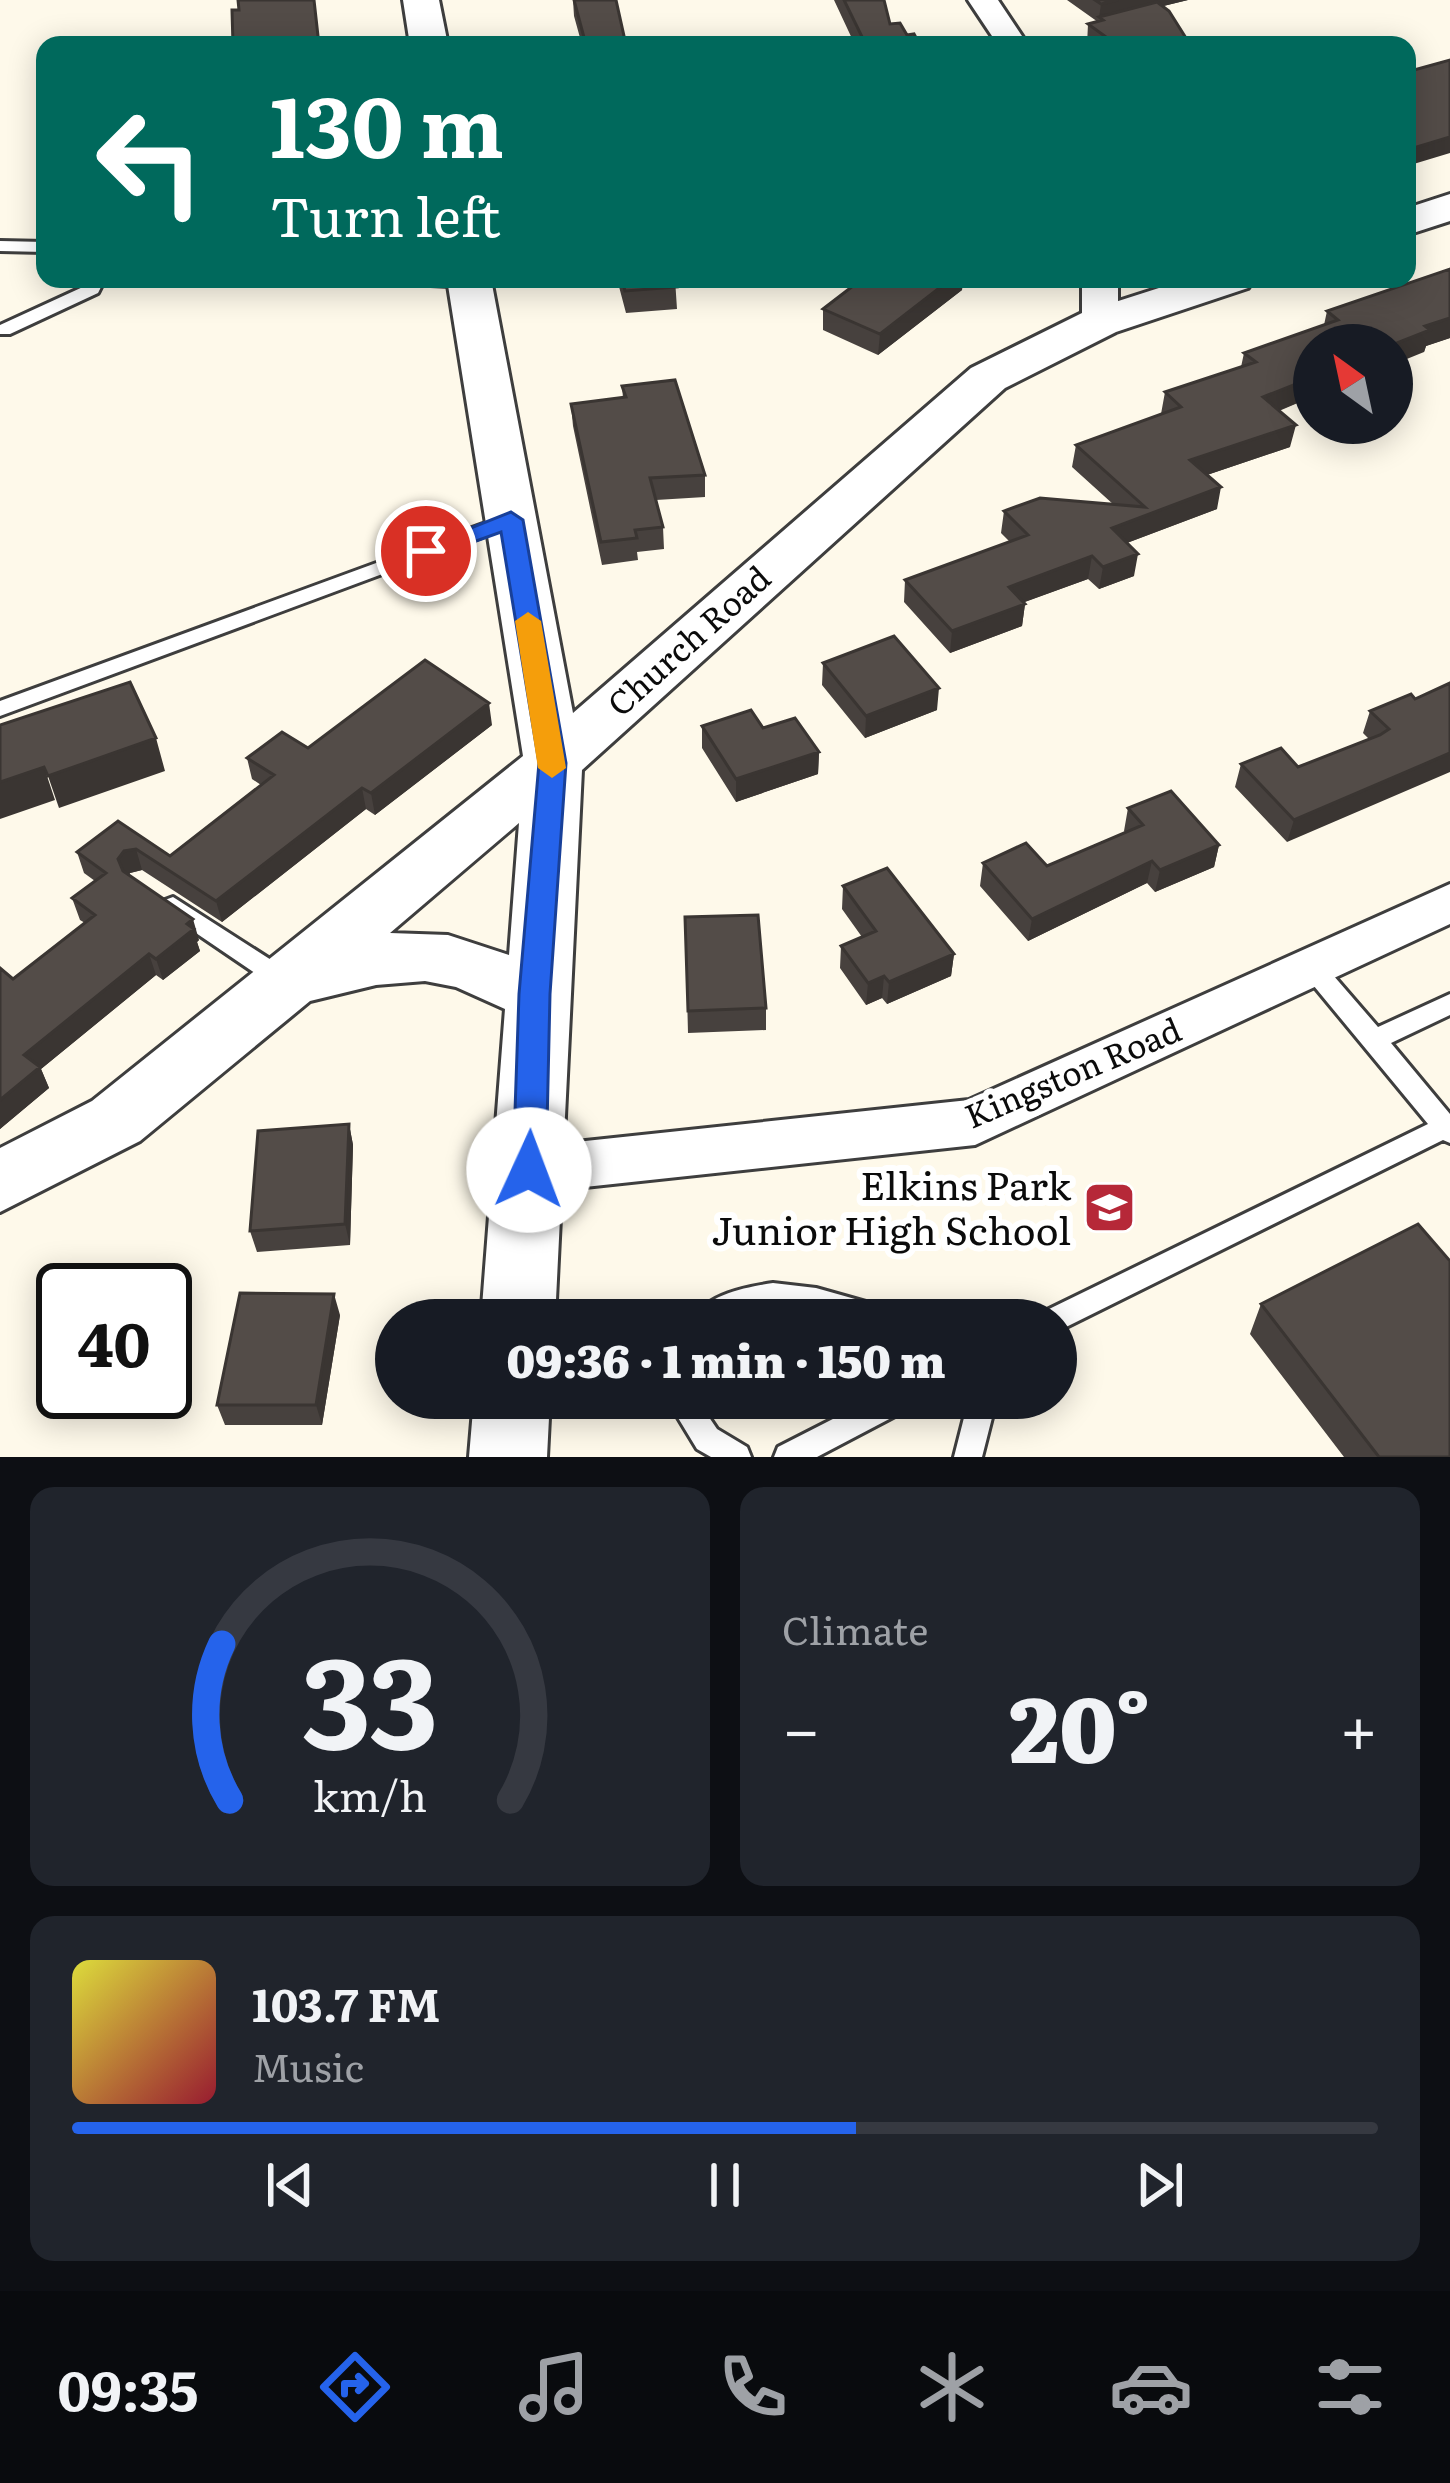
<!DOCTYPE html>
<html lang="en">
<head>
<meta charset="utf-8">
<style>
  :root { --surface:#171b24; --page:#20242c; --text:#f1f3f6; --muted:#9ea1a6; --line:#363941; --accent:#2563eb }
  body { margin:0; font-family:Literata,serif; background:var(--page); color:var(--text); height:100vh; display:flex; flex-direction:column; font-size:45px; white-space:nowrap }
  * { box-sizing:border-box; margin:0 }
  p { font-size:39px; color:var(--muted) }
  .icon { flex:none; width:66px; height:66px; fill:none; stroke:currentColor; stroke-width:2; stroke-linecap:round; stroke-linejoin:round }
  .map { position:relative; height:1457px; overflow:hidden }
  .drawer { display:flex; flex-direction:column; gap:30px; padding:30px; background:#0d0f14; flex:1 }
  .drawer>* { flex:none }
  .top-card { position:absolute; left:36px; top:36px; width:1380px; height:252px; border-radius:24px; box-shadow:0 6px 30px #0003; background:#00695c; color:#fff; overflow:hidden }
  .needle { width:78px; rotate:327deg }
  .controls { position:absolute; left:1293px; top:324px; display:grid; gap:24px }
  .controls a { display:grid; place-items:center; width:120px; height:120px; border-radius:50%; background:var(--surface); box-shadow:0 6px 30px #0003; font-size:60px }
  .speed { position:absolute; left:36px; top:1263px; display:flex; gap:24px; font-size:60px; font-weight:700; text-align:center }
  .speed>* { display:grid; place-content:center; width:156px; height:156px; border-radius:50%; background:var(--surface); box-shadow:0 6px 30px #0003; line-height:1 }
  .speed .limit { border:6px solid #111; border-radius:18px; background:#fff; color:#111 }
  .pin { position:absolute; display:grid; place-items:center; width:102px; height:102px; color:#fff; margin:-51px; border:6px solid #fff; border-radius:50%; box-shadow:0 3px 12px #0007 }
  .me { position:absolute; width:132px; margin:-66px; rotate:2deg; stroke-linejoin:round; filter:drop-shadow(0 0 9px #0008) }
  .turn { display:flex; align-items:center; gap:42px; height:252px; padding:0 36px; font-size:54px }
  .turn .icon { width:156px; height:156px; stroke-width:2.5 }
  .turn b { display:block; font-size:84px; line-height:102px }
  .big { font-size:90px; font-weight:800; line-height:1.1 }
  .drawer .tile { flex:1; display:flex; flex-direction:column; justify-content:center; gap:18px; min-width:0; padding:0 42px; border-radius:24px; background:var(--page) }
  .drawer .dial { align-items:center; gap:0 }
  .dial svg { height:312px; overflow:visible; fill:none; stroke:var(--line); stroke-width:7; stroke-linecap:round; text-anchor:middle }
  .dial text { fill:var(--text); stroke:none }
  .song { display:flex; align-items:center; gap:36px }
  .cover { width:144px; height:144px; border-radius:18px; background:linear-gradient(135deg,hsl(60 70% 55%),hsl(350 70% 35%)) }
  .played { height:12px; border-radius:6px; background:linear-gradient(90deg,var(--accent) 60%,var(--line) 60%) }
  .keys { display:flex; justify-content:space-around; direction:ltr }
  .heat { display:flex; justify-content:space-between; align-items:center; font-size:66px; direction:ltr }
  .drawer .tiles { flex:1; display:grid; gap:30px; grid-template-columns:1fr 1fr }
  .tile:last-child { grid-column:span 2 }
  .trip { position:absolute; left:375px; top:1299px; width:702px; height:120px; border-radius:60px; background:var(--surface); box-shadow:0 6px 30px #0003; font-weight:800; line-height:120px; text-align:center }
  .dock { display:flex; height:192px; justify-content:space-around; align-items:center; background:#090b0e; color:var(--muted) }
  .dock .icon { width:84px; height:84px }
  .dock .current { color:var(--accent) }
  .dock b { font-size:54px; color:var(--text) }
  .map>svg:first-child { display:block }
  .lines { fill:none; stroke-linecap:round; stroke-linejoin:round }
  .service-casing { stroke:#3e3e3e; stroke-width:6 }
  .minor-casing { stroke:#3e3e3e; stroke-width:6 }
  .tertiary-casing { stroke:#3e3e3e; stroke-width:6 }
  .service { fill:#fff; fill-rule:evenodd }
  .minor { fill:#fff; fill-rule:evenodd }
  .tertiary { fill:#fff; fill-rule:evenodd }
  .wall { fill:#47413e }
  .shaded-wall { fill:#3a3532 }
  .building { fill:#534c48; stroke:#3a3532; stroke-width:3 }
  .route { fill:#2563eb; stroke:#184099; stroke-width:3 }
  .slow { fill:#f59e0b }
  .labels { text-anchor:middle; stroke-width:12; stroke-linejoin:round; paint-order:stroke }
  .street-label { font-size:33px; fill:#0b0b0b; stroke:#fff }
  .near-poi-label { font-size:39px; fill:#0b0b0b; stroke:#fff; text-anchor:end }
</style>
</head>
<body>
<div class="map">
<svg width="1450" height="1457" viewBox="0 0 1450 1457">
  <rect width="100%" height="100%" fill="#fef9ea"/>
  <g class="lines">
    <defs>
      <path id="service" d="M0,241L45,242V252L0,251Z
        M89,279H105L98,293L10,334H0V325L85,286Z
        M403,279H475L477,282L469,287L411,284Z
        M510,514L517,516L519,520L517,524L0,716V701Z
        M173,897L290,972L294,979L290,986L282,988L274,986L165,912L162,906L165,900Z
        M1312,958L1320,960L1378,1027L1450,994V1015L1391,1043L1450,1114V1143L1443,1140L1056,1332V1320H1041L1045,1311L1428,1124L1304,974L1300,967L1304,960Z
        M773,1283L816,1288L887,1308L897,1311L901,1320H844L794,1308L773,1307L751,1310L730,1320H693C706,1294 747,1287 773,1283Z
        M666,1398H696L717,1429L747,1447L751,1457H711L697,1449Z
        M874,1398H916L912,1407L817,1457H774L778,1447Z
        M969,1398H997L982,1457H954Z"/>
      <path id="minor" d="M968,0H998L1028,45H998Z
        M1082,279H1118V322L1113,330L1100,333L1082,322Z
        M1450,884V924L975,1145L529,1193L510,1187L502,1170L510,1153L529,1147L969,1100Z"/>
      <path id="tertiary" d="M403,0H439L448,45H410Z
        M1450,194V221L1407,235V208Z
        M447,279H491L573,713L971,368L1084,312L1187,279H1254L1248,288L1116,332L1005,388L582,770L555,1320H481L505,1009L456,987L425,981L376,985L310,1001L140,1141L0,1212V1148L92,1101L523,756ZM519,823L509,955L448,935L390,933Z
        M474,1398H550L547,1457H469Z"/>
    </defs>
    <use href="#service" class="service-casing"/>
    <use href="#minor" class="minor-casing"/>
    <use href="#tertiary" class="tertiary-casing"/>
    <use href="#service" class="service"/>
    <use href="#minor" class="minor"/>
    <use href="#tertiary" class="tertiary"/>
  </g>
  <path class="wall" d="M573,0L626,45H582L574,16Z
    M834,0H884L890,24L920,45H855Z
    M1067,0H1188L1163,6L1186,38L1185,45H1087L1088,24L1098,22Z
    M1450,269V338L1426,346L1424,352L1314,345V396L1279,411L1290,447L1207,475L1217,509L1127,543L1134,576L1099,589L1088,579L1024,602L1025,604L1022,626L950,653L904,602L905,580L1010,542L1001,533L1004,511L1114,505L1072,467L1076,445L1161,414L1165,392L1241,367L1244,353L1324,325L1327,311Z
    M617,279H675L677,309L626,313Z
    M862,279H963L962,290L878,355L823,330V309Z
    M622,386L705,475V497L656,500L663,527L664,549L637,552L638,560L602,565L573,426L571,404L623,398Z
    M823,663L937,710L865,738L822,685Z
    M1415,699L1287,842L1235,787L1241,764L1298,767L1369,739L1363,733L1370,711Z
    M492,725L375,815L366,809L222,922L142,870L130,873L129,875L199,940L197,942L200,951L163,980L156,975L41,1069L49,1088L0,1129V968L13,979L85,923L80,920L72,898L95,881L84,873L77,852L118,821L170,856L261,785L252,779L247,758Z
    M702,726L763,728L819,752L818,774L736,802L702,748Z
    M1128,808L1219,845L1214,867L1155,892L1147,883L1028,941L980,886L983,863L1047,866L1125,832L1124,831Z
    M843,886L954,954L951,976L887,1004L882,998L866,1005L840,968L841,946L862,937L842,909Z
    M685,917L766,1008V1030L688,1033Z
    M349,1124L353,1145L350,1245L257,1252L250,1231Z
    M1261,1304L1450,1457H1344L1250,1334Z
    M340,1315L322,1425H225L217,1405Z"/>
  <path class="shaded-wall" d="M1118,0H1188L1103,21L1099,18L1101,4Z
    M1186,38L1185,45H1159Z
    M1450,137V153L1407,166V150Z
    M951,279H963L962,290L878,355L880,334Z
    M1450,318V338L1426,346L1424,352L1392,365V345L1425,326Z
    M1314,377V396L1258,419L1263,397Z
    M1296,425L1290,447L1186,482L1190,460Z
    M1221,487L1217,509L1108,550L1112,528Z
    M1138,554L1134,576L1099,589L1103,567Z
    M1092,556L1088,579L1006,609L1009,587Z
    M1025,604L1022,626L950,653L952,631Z
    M939,688L937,710L865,738L866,716Z
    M489,703L492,725L375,815L371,793Z
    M156,738L165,771L59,808L48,776Z
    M819,752L818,774L736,802V779Z
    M1450,753V772L1287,842L1294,820Z
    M44,767L55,800L0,819V782Z
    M362,788L366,809L222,922L216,901Z
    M1219,845L1214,867L1155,892L1160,870Z
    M136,849L142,870L130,873L125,881L118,859L124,851Z
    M1152,861L1147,883L1028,941L1032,919Z
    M193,919L199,940L197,942L200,951L163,980L156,959Z
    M149,954L156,975L41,1069L49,1088L0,1129V1100L24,1055Z
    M954,954L951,976L887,1004L889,982Z
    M884,976L882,998L866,1005L868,983Z
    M349,1124L353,1145L350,1245L345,1224Z
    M334,1294L340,1315L322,1425L316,1405Z"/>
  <path class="building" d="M238,0H314L319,45H233L232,10H239Z
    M574,0H616L626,45H586Z
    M844,0H884L890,24L900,23L907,35L914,34L920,45H866Z
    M1095,0H1118L1101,4Z
    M1157,2L1169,11L1186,38L1159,45H1117L1088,24L1103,20L1099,17Z
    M1450,60V137L1407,150V72Z
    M1450,269V318L1425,326L1430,330L1392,345H1314V377L1263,397L1296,425L1190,460L1221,487L1112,528L1138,554L1103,567L1092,556L1009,587L1025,604L952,631L905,580L1028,535L1004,511L1040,498L1145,507L1076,445L1181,407L1165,392L1256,362L1244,353L1338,320L1327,311Z
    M622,279H675L677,287L625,291Z
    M862,279H951L880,334L823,309Z
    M675,380L705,475L650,478L663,527L635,530L637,538L601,542L571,404L626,397L622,386Z
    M894,636L939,688L866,716L823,663Z
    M425,660L489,703L371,793L362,788L216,901L136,849L124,851L118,859L123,871L193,919L187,924L194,929L156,959L149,954L24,1055L40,1067L0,1100V968L13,979L95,915L72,898L106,873L77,852L118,821L170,856L274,775L247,758L282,732L308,748Z
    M130,682L156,738L48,776L44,767L0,782V725Z
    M1450,683V753L1294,820L1241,764L1281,748L1298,767L1380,735L1389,729L1370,711L1411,694L1415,699Z
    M751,710L763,728L795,718L819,752L736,779L702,726Z
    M1171,791L1219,845L1160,870L1152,861L1032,919L983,863L1026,843L1047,866L1143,825L1128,808Z
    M887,868L954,954L889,982L884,976L868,983L841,946L876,931L843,886Z
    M758,915L766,1008L688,1011L685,917Z
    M349,1124L345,1224L250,1231L258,1131Z
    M1418,1224L1450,1261V1457H1379L1261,1304Z
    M240,1293L334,1294L316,1405H217Z"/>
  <path class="route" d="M511,512L523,520L566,763L550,994L546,1170L541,1180H517L513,1170L519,994L539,763L501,532L426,559L413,551Z"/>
  <path class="slow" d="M528,612L541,621L566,768L552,778L538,768L515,621Z"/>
  <defs>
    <symbol id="school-square" viewBox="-11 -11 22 22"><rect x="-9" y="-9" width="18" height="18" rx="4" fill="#b62838" stroke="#fff"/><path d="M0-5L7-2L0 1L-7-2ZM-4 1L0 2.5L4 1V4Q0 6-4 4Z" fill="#fff"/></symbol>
  </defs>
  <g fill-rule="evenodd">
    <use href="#school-square" x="1080" y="1178" width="59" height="59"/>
  </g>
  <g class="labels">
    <g class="street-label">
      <text transform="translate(689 641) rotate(-42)" y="12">Church Road</text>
      <text transform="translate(1073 1073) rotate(-23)" y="12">Kingston Road</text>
    </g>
    <g class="near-poi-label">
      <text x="1071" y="1200">Elkins Park<tspan x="1071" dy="45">Junior High School</tspan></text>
    </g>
  </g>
</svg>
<div class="controls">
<a><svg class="needle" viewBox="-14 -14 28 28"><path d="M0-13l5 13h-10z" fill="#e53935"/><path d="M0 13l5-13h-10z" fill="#9ea1a6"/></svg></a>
</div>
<div class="speed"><div class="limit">40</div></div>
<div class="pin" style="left:426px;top:551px;background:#d93025"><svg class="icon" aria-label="arrive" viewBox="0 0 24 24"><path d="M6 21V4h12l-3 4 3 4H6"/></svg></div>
<svg class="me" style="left:529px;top:1170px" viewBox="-20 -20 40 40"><circle r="19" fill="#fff"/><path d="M0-13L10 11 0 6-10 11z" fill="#2563eb"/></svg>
<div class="trip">09:36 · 1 min · 150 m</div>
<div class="top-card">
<div class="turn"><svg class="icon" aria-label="left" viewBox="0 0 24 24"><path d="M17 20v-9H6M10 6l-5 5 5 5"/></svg><div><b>130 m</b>Turn left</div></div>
</div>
</div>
<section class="drawer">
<div class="tiles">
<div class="tile dial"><svg viewBox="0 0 100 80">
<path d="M14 69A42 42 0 1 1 86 69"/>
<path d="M14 69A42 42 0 0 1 12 29" stroke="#2563eb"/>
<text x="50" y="56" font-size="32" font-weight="700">33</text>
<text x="50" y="72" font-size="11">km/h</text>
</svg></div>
<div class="tile"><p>Climate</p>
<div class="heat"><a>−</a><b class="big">20°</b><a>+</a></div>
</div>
<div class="tile">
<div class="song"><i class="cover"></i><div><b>103.7 FM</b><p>Music</p></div></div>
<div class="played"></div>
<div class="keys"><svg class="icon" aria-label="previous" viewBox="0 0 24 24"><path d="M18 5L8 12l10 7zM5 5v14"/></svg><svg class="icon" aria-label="pause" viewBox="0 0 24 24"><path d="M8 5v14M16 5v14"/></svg><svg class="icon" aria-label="next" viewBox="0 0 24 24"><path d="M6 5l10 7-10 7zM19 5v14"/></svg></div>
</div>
</div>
</section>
<nav class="dock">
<b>09:35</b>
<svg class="icon current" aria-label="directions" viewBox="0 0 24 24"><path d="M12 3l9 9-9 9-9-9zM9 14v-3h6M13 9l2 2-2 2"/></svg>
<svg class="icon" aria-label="music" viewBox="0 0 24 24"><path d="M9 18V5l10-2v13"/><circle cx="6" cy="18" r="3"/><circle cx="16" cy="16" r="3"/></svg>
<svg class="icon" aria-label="phone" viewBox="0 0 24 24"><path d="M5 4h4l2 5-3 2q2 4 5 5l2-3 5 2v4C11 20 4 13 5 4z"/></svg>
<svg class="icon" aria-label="climate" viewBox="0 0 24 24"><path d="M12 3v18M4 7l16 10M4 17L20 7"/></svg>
<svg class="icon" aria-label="car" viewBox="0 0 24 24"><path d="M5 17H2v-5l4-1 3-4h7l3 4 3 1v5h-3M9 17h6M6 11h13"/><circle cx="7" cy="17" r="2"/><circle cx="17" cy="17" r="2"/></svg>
<svg class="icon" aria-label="filters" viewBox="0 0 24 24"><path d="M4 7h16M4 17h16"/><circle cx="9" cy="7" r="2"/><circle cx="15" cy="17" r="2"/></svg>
</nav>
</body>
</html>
